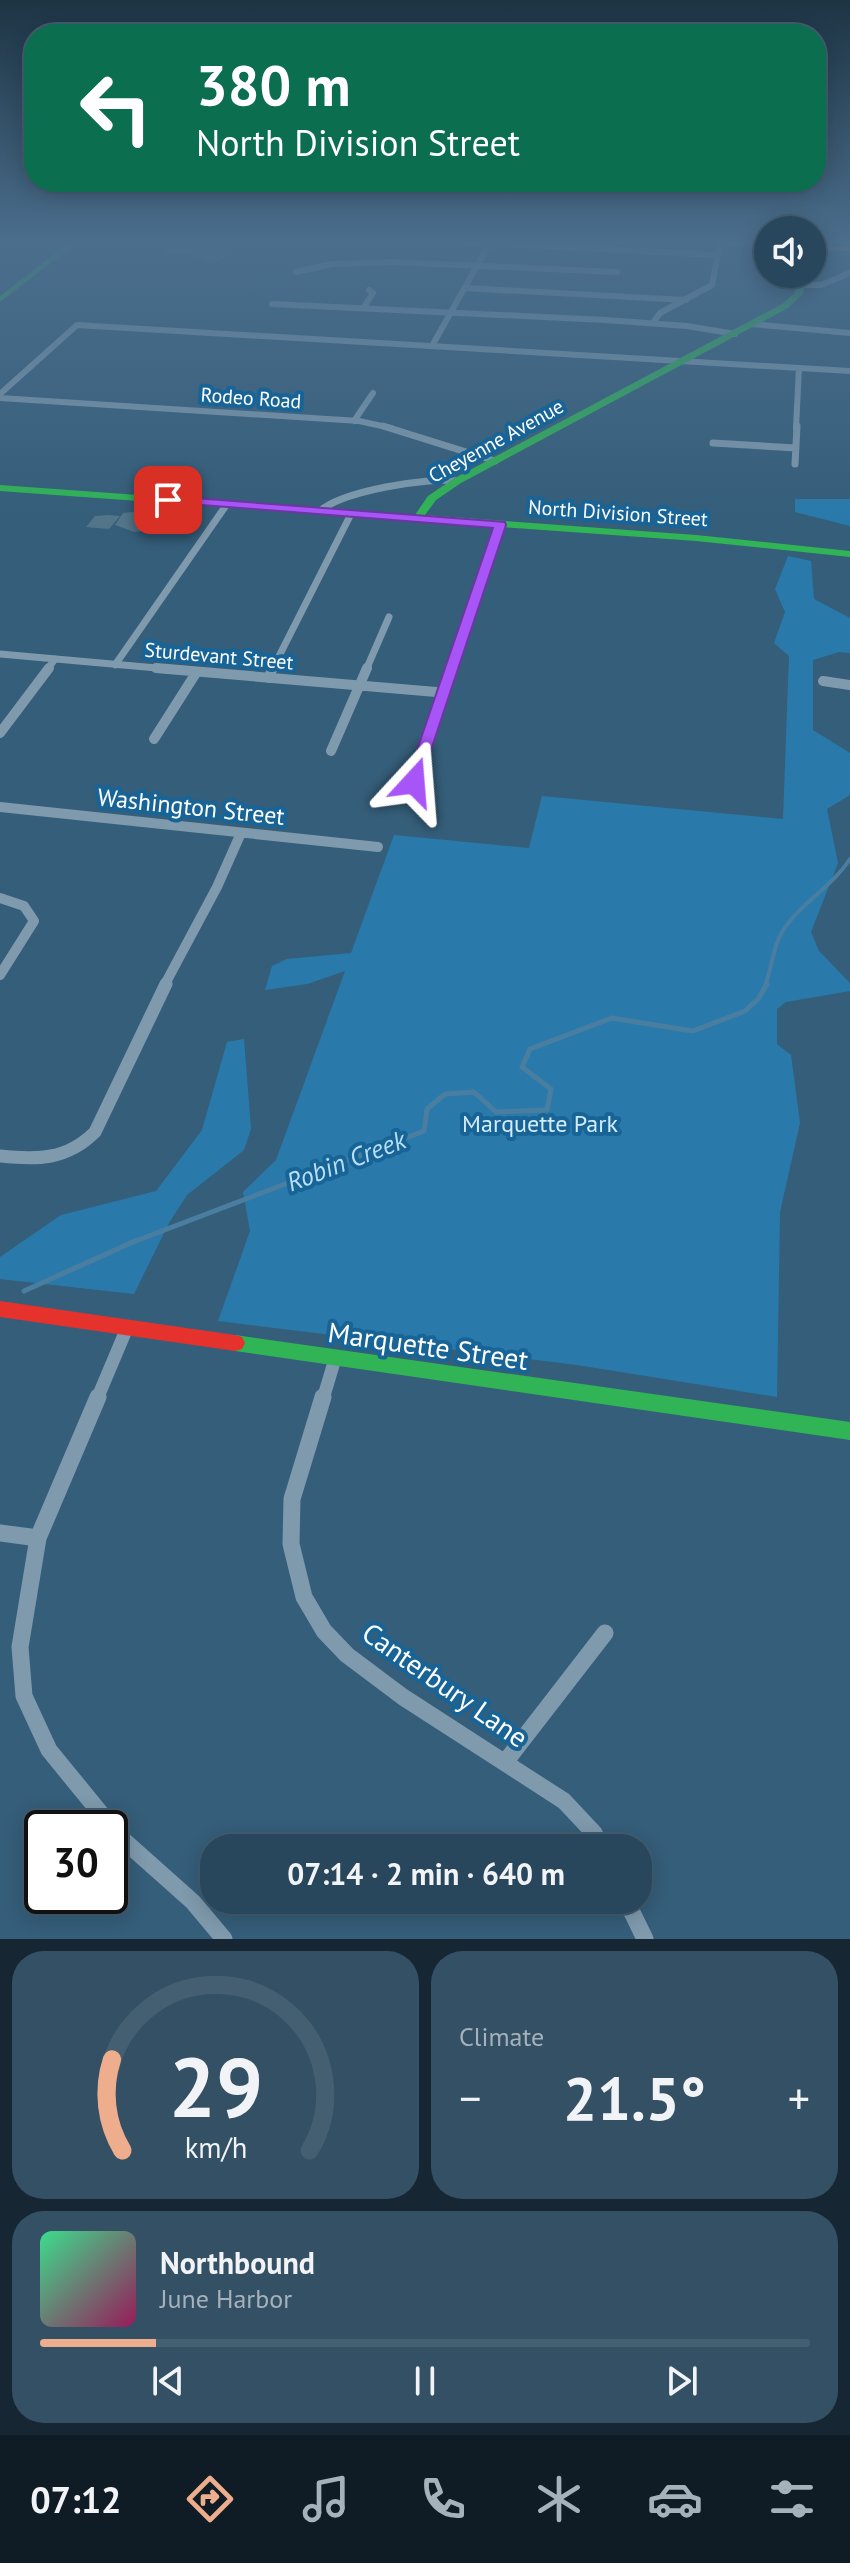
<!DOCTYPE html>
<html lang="en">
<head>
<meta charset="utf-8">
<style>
  :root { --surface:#28465c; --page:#345065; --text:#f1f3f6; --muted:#a5b1bb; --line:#445e72; --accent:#eead8d }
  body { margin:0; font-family:"PT Sans",sans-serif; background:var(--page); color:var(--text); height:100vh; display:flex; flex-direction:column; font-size:30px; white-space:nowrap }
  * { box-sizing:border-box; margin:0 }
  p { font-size:26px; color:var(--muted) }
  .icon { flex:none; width:44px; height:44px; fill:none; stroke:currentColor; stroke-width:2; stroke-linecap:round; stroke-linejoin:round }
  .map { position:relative; height:1939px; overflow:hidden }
  .side { display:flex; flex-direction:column; gap:12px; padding:12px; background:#162633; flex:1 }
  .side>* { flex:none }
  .guide { position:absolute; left:24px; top:24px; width:802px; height:168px; border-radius:32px; box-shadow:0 4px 20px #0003,0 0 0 2px var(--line); background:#0b6e4f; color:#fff; overflow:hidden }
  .tools { position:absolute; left:754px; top:216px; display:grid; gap:16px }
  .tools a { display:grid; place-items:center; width:72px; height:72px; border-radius:50%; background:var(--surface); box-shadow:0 4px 20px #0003,0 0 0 2px var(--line); font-size:40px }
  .speed { position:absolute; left:24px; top:1810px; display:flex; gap:16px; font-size:40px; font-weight:700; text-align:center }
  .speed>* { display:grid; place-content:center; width:104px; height:104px; border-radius:50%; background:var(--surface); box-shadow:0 4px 20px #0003,0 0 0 2px var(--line); line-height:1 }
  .speed .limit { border:4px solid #111; border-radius:12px; background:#fff; color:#111 }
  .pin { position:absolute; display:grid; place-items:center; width:68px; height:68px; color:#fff; margin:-34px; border-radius:16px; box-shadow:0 4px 12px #0006 }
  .me { position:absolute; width:88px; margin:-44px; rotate:19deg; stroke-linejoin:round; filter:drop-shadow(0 0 6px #0008) }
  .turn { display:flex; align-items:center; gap:28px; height:168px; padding:0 40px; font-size:36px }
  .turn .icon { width:104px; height:104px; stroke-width:2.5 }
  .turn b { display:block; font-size:56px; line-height:68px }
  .big { font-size:60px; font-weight:700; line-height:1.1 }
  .side .card { flex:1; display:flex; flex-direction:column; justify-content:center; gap:12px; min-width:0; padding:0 28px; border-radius:32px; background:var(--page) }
  .side .dial { align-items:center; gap:0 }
  .dial svg { height:208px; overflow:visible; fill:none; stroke:var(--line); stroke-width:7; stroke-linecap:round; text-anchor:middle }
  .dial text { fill:var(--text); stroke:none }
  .song { display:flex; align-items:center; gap:24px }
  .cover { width:96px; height:96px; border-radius:12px; background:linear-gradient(135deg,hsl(150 70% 55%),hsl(330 70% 35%)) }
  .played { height:8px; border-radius:4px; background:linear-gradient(90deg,var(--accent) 15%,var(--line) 15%) }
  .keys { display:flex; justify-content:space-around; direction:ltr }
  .heat { display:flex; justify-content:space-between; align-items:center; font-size:44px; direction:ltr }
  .side .tiles { flex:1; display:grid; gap:12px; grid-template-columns:1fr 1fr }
  .card:last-child { grid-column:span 2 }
  .trip { position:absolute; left:200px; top:1834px; width:452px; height:80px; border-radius:32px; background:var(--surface); box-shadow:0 4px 20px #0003,0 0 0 2px var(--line); font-weight:700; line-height:80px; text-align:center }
  .menu { display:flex; height:128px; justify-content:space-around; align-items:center; background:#101c25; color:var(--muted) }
  .menu .icon { width:56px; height:56px }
  .menu .current { color:var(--accent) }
  .menu b { font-size:36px; color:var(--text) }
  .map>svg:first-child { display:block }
  .green { fill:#297aab }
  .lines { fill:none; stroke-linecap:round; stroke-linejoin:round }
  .stream-far1 { stroke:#4a7ea0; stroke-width:4 }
  .stream { stroke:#4a7ea0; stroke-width:5 }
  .building { fill:#53758a }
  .street-far4 { stroke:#7f9aad; stroke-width:6 }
  .street-far3 { stroke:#7f9aad; stroke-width:7 }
  .street-far2 { stroke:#7f9aad; stroke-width:10 }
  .street-far1 { stroke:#7f9aad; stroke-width:13 }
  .street { stroke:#7f9aad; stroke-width:17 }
  .fast { fill:#30b455; fill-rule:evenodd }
  .slow { fill:#ff9f0a; fill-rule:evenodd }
  .jam { fill:#e5322d; fill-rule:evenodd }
  .route { fill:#a855f7; stroke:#6d37a1; stroke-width:2 }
  .labels { text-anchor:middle; stroke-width:8; stroke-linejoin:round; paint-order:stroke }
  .far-street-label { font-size:20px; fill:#fff; stroke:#186497 }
  .street-label { font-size:24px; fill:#fff; stroke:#186497 }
  .park-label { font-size:24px; fill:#d2ecfc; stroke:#186497 }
  .water-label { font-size:26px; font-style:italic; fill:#b7dff8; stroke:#186497 }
  .near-street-label { font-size:28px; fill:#fff; stroke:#186497 }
</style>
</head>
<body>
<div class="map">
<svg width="850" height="1939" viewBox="0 0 850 1939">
  <rect width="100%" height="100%" fill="#355e7a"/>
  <path class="green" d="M795,499H850V526L795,512Z
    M788,556L811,561L814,599L850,618V653L839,652L813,660V730L850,753V795L827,809L838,863L811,932L819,951L850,983V991L786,1002L777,1009V1044L791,1055L800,1123L780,1212L777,1397L577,1365L218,1321L250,1231L243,1192L276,1160L345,971L307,984L265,990L272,966L287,959L351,953L394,835L529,848L542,796L783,819L789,656L774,643L785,612L775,589Z
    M244,1039L251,1129L244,1150L187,1195L169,1223L134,1294L0,1279V1257L61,1215L156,1191L202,1130L227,1042Z"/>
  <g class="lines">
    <path class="stream-far1" d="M765,986C772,968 772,949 782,932C798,905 832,887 850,859"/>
    <path class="stream" d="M24,1291L133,1242L424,1131L427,1109L445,1094L474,1092L496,1112L547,1110L551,1089L522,1067L530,1049L612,1018L693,1031L745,1011L758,999L767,984"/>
  </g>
  <path class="building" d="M174,242H244L219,261L204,260L193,255L162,253Z
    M152,510L170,517L163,528L134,532L115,525L123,513Z
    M95,516L109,515L120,516L109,529L86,527Z"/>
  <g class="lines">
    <path class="street-far4" d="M463,242L717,255
      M296,272L332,264L394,262L617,272
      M802,285H821L850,273
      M465,288L686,300
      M272,304L606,320L687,326L735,334
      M364,307L373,293L369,290
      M653,323L660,313L712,285L720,242
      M752,324L850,333
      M432,346L489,244
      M0,394L77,325L850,371
      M0,398L359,421L391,428
      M354,421L373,393
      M796,428L799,368"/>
    <path class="street-far3" d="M383,426L495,461
      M713,443L796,448
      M795,464L797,426
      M320,511C343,491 427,477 457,481
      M0,654L179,670
      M115,665L227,504
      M47,670L55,659
      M272,670L351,514
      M366,670L389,617
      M452,670L500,525"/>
    <path class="street-far2" d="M156,668L436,692
      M268,678L273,668
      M823,681L850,685
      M0,733L49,668
      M154,739L196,673
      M331,751L367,668
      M414,782L452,668
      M0,807L378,847
      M0,898L24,906L34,921L0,975
      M164,986L217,887L241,833"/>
    <path class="street-far1" d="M0,1156C37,1160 67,1160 95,1132L166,984
      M97,1399L127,1328
      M323,1399L335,1359"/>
    <path class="street" d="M98,1397L38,1538L20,1647L24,1696L49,1750L120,1837L193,1902L224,1939
      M323,1397L292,1499L291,1544L304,1597L324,1631L347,1655L403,1697L564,1801L594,1833L601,1848
      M0,1533L38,1538
      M506,1761L605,1633
      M626,1900L645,1939"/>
    <path class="fast" d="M70,242H78L0,302V296Z
      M723,242L768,244V248L726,244Z
      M798,274H806L803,294L788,308L461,483L436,500L425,515L696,535L850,551V557L696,541L0,491V485L415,515L428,496L453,479L782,304L795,293Z
      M235,1335L850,1422V1440L235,1351L228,1349L225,1343L228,1337Z"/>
    <path class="slow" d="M812,246L850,247V251L812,250Z"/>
    <path class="jam" d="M0,1301L235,1335L242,1337L245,1343L242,1349L235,1351L0,1317Z"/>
  </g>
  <linearGradient id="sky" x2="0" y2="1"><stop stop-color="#1d3443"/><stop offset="0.47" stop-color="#4b6e8d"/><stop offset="1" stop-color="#4b6e8d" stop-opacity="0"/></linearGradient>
  <rect width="850" height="514" fill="url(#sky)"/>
  <path class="route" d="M168,496L505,522L506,525L419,786H408L406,782L493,528L164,502L163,500Z"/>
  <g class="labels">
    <g class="far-street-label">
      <text transform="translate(251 398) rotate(4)" y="7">Rodeo Road</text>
      <text transform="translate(496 441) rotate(-29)" y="7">Cheyenne Avenue</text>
      <text transform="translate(618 513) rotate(4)" y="7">North Division Street</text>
      <text transform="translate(219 656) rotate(5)" y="7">Sturdevant Street</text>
    </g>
    <g class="street-label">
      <text transform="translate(191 807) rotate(6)" y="8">Washington Street</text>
    </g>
    <g class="park-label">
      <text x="540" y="1132">Marquette Park</text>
    </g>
    <g class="water-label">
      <text transform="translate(346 1161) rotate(-21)" y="9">Robin Creek</text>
    </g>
    <g class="near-street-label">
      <text transform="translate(428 1346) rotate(8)" y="10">Marquette Street</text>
      <text transform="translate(445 1685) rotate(35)" y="10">Canterbury Lane</text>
    </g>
  </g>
</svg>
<div class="tools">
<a><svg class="icon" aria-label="sound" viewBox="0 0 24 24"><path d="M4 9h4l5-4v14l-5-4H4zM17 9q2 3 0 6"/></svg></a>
</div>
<div class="speed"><div class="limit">30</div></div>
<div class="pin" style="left:168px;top:500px;background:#d93025"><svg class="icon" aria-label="arrive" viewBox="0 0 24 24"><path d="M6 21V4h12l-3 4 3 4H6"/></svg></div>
<svg class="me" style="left:414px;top:782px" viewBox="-20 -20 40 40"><path d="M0-17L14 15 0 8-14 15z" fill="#a855f7" stroke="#fff" stroke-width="4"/></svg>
<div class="trip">07:14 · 2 min · 640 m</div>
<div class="guide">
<div class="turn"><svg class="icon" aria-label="left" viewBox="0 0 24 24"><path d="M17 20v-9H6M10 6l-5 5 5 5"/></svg><div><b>380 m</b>North Division Street</div></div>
</div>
</div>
<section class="side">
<div class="tiles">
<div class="card dial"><svg viewBox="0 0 100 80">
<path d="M14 69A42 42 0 1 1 86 69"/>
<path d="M14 69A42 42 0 0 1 10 34" stroke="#eead8d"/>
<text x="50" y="56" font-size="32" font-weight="700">29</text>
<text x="50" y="72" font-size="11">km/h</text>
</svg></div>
<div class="card"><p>Climate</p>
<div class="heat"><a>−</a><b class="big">21.5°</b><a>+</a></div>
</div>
<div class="card">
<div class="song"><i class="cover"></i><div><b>Northbound</b><p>June Harbor</p></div></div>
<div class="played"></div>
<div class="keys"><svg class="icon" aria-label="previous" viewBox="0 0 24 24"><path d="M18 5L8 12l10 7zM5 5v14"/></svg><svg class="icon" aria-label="pause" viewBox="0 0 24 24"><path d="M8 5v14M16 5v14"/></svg><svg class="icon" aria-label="next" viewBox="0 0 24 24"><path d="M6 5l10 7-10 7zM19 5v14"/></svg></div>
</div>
</div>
</section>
<nav class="menu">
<b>07:12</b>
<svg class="icon current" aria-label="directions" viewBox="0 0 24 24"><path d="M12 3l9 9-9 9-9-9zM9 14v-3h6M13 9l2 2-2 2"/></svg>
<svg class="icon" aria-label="music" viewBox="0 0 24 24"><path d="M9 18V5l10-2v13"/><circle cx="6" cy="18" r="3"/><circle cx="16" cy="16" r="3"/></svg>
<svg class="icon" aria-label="phone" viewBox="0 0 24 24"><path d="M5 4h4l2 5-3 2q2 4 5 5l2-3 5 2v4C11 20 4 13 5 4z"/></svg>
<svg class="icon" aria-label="climate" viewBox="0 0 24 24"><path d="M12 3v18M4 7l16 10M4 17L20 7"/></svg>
<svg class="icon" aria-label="car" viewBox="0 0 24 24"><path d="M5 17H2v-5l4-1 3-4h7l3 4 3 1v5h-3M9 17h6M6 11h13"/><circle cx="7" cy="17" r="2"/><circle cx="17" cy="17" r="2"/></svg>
<svg class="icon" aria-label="filters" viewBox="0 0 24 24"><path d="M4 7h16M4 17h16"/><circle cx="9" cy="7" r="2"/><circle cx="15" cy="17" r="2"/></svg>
</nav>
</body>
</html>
